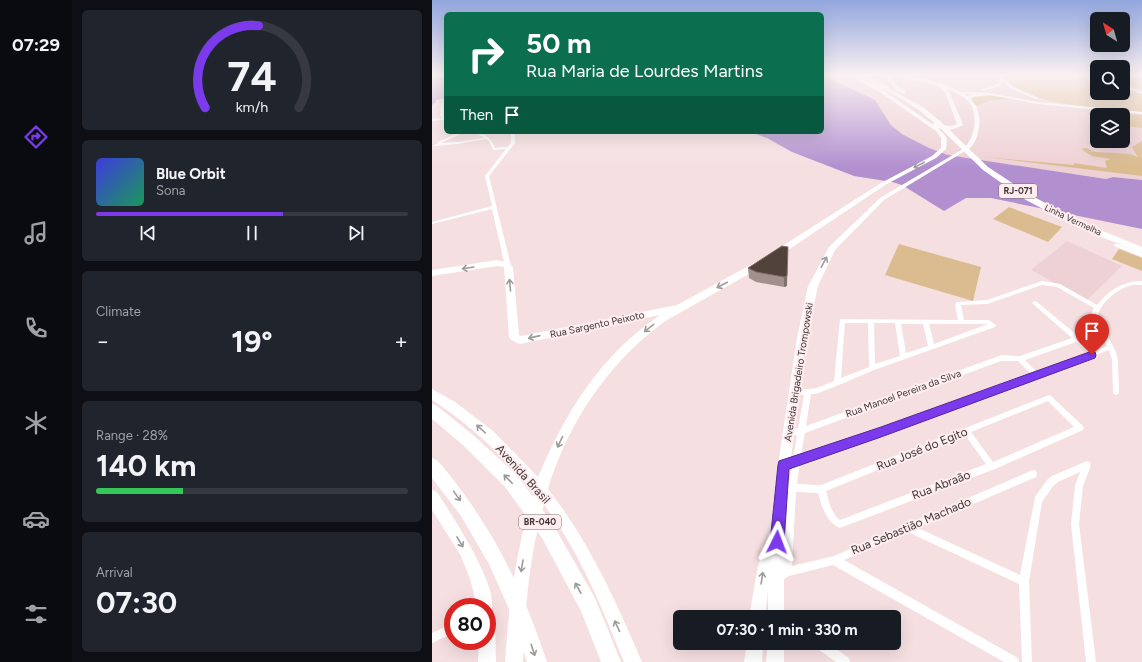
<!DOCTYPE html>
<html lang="en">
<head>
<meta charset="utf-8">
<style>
  :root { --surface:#171b24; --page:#20242c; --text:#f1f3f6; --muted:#9ea1a6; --line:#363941; --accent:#7c3aed }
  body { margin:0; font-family:Figtree,sans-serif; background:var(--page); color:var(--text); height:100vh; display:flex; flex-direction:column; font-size:15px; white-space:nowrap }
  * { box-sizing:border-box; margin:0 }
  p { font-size:13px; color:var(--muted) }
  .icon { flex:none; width:22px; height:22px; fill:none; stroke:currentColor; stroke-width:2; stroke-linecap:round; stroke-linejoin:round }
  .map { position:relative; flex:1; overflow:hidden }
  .details { display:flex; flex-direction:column; gap:10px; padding:10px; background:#0d0f14; width:360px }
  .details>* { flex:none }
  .banner { position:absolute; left:12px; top:12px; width:380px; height:122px; border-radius:6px; box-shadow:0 4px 16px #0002; background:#0b6e4f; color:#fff; overflow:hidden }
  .needle { width:26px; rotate:323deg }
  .fabs { position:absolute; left:658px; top:12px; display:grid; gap:8px }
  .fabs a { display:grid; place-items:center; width:40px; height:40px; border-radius:6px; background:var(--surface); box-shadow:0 4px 16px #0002; font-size:20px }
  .speed { position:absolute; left:12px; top:598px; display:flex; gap:8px; font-size:20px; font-weight:700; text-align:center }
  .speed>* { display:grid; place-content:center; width:52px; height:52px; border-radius:50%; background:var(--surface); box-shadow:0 4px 16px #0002; line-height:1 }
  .speed .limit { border:6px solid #d22; background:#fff; color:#111 }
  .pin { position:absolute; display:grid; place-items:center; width:34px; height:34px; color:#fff; margin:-41px -17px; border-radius:50% 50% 50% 0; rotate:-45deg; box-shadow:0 0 4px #0007 }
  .pin .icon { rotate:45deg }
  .me { position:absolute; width:44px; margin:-22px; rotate:3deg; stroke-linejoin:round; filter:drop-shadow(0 0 3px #0008) }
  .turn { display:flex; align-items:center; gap:14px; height:84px; padding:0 16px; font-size:18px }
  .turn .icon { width:52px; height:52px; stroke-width:2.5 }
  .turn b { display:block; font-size:28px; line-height:34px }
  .then { display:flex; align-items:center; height:38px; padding:0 16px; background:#0003; gap:8px; font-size:15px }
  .big { font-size:30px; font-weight:700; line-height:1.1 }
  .details .widget { flex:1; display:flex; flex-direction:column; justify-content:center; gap:6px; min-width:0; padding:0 14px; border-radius:6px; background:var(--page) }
  .details .dial { align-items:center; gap:0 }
  .dial svg { height:104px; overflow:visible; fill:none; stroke:var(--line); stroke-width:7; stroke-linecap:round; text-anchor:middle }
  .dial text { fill:var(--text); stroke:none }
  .song { display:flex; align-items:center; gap:12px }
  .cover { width:48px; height:48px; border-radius:6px; background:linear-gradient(135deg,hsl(240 70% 55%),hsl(150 70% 35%)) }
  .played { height:4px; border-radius:2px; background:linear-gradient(90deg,var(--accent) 60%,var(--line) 60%) }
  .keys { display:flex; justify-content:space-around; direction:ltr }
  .heat { display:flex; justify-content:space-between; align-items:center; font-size:22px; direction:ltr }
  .charge { height:6px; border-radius:3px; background:linear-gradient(90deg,#34c759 28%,var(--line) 0) }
  .trip { position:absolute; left:241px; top:610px; width:228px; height:40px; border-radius:6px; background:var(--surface); box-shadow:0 4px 16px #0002; font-weight:700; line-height:40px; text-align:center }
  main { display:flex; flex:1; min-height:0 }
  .tabs { display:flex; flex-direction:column; width:72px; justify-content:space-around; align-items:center; background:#090b0e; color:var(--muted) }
  .tabs .icon { width:28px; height:28px }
  .tabs .active { color:var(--accent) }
  .tabs b { font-size:18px; color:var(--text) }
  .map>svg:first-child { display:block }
  .built { fill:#eed1d4; fill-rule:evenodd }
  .green { fill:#dbbc90 }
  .water { fill:#b290d0 }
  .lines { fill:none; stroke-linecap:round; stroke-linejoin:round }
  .minor { fill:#fff; fill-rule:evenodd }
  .tertiary { fill:#fff; fill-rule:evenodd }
  .secondary { fill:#fff; fill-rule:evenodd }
  .trunk { fill:#fff; fill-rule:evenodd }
  .motorway { fill:#fff; fill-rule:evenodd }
  .wall { fill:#a2908e }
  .shaded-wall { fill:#82706c }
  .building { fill:#50413a; stroke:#82706c }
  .oneway { stroke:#9e9a9a }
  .route { fill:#7c3aed; stroke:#51269a }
  .labels { text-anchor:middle; stroke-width:4; stroke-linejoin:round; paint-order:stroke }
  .shield { fill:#ffedef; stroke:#776c6d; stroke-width:1 }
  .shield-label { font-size:9px; font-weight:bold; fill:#3d3535 }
  .far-street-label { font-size:9px; fill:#3d3535; stroke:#ffedef }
  .street-label { font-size:10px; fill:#3d3535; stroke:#ffedef }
  .near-street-label { font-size:12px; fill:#3d3535; stroke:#ffedef }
</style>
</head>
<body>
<main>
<nav class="tabs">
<b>07:29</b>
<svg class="icon active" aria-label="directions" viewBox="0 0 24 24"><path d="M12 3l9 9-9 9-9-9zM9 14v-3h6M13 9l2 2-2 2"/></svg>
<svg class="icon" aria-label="music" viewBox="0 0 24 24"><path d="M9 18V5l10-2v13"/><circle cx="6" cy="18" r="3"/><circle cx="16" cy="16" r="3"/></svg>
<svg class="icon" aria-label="phone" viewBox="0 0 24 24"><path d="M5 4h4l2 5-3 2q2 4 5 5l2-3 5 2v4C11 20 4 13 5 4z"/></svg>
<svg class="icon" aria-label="climate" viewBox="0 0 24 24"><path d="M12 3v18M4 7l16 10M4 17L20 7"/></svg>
<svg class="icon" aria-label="car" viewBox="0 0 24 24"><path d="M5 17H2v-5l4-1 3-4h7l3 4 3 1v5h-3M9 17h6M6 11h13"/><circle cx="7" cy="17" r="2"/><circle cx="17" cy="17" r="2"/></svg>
<svg class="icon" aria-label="filters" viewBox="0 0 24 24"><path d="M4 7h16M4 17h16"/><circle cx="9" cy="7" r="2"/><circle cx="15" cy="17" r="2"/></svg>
</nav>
<section class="details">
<div class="widget dial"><svg viewBox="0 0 100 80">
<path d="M14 69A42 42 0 1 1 86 69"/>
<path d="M14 69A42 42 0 0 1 55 6" stroke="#7c3aed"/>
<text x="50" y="56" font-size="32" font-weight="700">74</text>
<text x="50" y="72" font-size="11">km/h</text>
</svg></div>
<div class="widget">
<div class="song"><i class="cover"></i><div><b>Blue Orbit</b><p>Sona</p></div></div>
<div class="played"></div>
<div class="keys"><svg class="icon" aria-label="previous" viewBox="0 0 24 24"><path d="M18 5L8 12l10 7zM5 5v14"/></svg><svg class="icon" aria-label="pause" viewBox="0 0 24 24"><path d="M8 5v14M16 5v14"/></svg><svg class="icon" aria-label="next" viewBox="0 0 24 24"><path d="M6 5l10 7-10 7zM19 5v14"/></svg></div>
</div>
<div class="widget"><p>Climate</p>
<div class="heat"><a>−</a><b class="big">19°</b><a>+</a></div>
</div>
<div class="widget"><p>Range · 28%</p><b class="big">140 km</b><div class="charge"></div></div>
<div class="widget"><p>Arrival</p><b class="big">07:30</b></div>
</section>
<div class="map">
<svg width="710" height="662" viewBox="0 0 710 662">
  <rect width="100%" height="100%" fill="#f5dfe1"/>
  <path class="built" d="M390,75H665V93H691V75H710V180L681,177L674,179L516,155L497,148L470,134L459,125L443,100ZM665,115H691V141H665Z
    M635,241L690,266L655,300L599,270Z"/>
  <path class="green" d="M574,75H652L665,79V93H691V88L710,94V112C687,110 575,104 574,75Z
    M691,75H710V89L691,83Z
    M558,95L582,99L560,100L544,106L538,97L539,96Z
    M673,114L684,113L710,115V128L691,126V115H669Z
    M710,141V176L553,157L642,165V163L675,168L673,161L678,159L660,156L649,149L654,148L663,152L698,154L706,157L700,147Z
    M577,207L630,227L616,242L561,219Z
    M467,244L549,267L541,301L453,275Z
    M687,249L710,258V271L680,259Z"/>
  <path class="water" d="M0,75H14V98L4,100V102L0,105Z
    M390,75L443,100L459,125L470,134L497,148L516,155L674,179L681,177L710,180V229L559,198H534L512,211L470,185L460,182L422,176L360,152L335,138L319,132H390Z"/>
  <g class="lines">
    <path class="minor" d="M10,103L11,104L12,116L14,118V123L11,120L0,121V119L10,118L8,116L9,104Z
      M28,132H33L9,143L26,142L52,138L43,132C53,132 60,140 63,148L76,147L79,143V132H83V143L57,176L79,266L78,267L76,268L73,266L60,209L0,224V222L60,206L53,176L74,149L61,150L57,141L54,139L26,144L3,146L1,145L6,144V142Z
      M682,244H686L710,253V257L682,246Z
      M610,281L628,284L665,305C677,290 691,281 710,281V285C706,285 701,284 697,286C685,289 666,305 666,317L684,352L686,360L687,392L686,394L684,395L682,394L681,392L680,360L677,350L607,378L449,435L368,463L365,484L389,485L617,395L619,396L651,426L652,428L651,430L563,469L408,528C394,522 390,507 386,493L364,492L360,566L402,556L601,470L604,471L605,474L604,477L486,528L588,575L603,497L615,480L620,476L655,461L658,462L659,465L651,486L647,524L664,662H654L639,524L643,486L648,472L626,482L621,486L610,502L597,581L600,662H590L587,584L476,532L412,560L586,658L587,662H572L401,565L357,576L352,579L349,577L347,574L349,571L351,570L356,488L360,466L352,469L349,468L348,465L349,462L361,458L365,435L356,437L353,436L352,434L353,432L366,428L372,395L360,393L359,391L360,389C365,388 371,389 376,389C385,389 394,384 402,381L408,319L526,320L523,305L525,302L555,300ZM610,285L625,287L662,308L660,312V317L675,346L663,351L650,340L664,335L665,333L664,331H662L646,336L605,302L603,301L600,303L601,304L640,338L588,356L569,355L567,356L374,426L379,394H384L407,385L442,370L563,327L564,325L557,320H532L529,305L555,304ZM413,323H436L437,367L409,378ZM442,323H463L468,356L443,364ZM469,324H491L496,346L474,353ZM497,324H556L502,344ZM644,342L657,353L605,372L593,360ZM569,361H586L599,374L449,429L369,455L373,433ZM616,401L642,427L561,462L539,432ZM533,435L554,464L408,520C399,513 397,502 394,491Z
      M21,623V633L0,643V633Z
      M382,643H396L417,658L418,662H404L383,647Z"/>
    <path class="tertiary" d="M569,75H573V79L581,87L607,98L604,99L579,89L571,81L568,86L550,91V89C558,87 569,86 569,75Z
      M654,75L665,77V79L655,76Z
      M691,85L710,92V94L691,87Z
      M527,92H552L606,102L710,112V114L606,104L552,94H526Z"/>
    <path class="secondary" d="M426,75H431L458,87L455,88Z"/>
    <path class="trunk" d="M415,75H420L450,89L500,124L503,122C511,125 517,128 525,124L513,92L505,85L454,75C481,75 513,81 535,96C543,92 553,91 560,94C554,97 546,95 539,98C540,101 542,103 544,106C550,118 548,138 538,148L452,200L403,250L386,286L375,338L358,465L352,530V617H336V591L333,617H317L326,566L338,531L346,465L365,338L376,286L381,277L397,247L448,198L531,149C542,140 546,118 539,105C533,96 522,92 513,88L517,91L531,125L519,130L506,128L515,138L514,149L504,158L453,185L347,256H341L340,254L341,252L449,183L500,156L509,148V138L504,131L446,91Z
      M65,260L78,263L81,268L87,335L89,336L245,305L324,262H330L331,264L317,274L235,320C178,360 136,422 116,489C157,541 184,601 210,662H192C170,608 148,552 112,505C97,556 93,609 91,662H73C77,604 84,548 102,492C72,457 39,425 0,400V389L23,402L61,431L106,477C135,410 167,357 228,315L88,344C84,342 79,341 77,337L72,267L65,266L0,276V270Z
      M0,490L5,492C19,514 69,588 59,612L63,619L64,662H46L47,641H55V607H45L39,582L29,556L0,510Z
      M315,643H331L330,662H312Z
      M336,643H352V662H334Z"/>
    <path class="motorway" d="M417,75H424L452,86L491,107L508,121L556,167L600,196L656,225L710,247V253L649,229L594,200L551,170L504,124L487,110L459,93Z
      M448,75L459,76L464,85L473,91V93C461,94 461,83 455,78C453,76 450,76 448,75Z
      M0,404L5,406L41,435L85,475L122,526L163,598L189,662H169L149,611L110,538L73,487L31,445L0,419Z
      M0,458L6,461C58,522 90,586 115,662H95L77,609L57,564L29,516L0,478Z"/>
  </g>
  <path class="wall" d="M350,246L355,286L352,287L324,282L317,278L316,268Z"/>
  <path class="shaded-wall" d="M356,247L355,286L352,287V277Z"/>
  <path class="building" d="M350,246L356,247L355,276L352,277L324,272L316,268Z"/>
  <defs><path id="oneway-shaft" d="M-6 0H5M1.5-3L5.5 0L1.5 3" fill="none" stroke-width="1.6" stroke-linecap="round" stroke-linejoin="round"/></defs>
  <g class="oneway">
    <use href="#oneway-shaft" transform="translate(487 165) rotate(152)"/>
    <use href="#oneway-shaft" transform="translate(392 262) rotate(-62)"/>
    <use href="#oneway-shaft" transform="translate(36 268) rotate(171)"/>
    <use href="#oneway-shaft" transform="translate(78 285) rotate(-95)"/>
    <use href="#oneway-shaft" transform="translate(290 285) rotate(153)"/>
    <use href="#oneway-shaft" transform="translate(217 328) rotate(142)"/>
    <use href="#oneway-shaft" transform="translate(102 337) rotate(167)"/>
    <use href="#oneway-shaft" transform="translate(49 429) rotate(-138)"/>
    <use href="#oneway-shaft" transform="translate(128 442) rotate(115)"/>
    <use href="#oneway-shaft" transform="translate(76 479) rotate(-134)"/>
    <use href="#oneway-shaft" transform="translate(25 496) rotate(55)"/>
    <use href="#oneway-shaft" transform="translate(28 542) rotate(59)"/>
    <use href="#oneway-shaft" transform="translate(90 566) rotate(100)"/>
    <use href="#oneway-shaft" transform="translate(330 578) rotate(-81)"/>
    <use href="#oneway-shaft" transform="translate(146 588) rotate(-119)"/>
    <use href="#oneway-shaft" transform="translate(185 626) rotate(-115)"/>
    <use href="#oneway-shaft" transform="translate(101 650) rotate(72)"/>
  </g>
  <linearGradient id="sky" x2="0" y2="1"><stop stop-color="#92a6de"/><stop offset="0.45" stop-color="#faf1f2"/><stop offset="1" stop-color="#faf1f2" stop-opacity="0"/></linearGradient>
  <rect width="710" height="167" fill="url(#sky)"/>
  <path class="route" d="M660,351L663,352L664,355L663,358L449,437L357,469L352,542L350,547L345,549L340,547L338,542L346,465L347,461L449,427Z"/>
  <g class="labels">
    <g class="shield">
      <rect x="567" y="184" width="38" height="14" rx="3"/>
      <rect x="87" y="515" width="42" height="14" rx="3"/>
    </g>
    <g class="shield-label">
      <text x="586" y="194">RJ-071</text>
      <text x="108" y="525">BR-040</text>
    </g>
    <g class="far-street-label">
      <text transform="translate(641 220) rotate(25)" y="3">Linha Vermelha</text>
    </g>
    <g class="street-label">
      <text transform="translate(165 324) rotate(-12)" y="4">Rua Sargento Peixoto</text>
      <text transform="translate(366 372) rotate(-81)" y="4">Avenida Brigadeiro Trompowski</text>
      <text transform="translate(471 393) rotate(-20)" y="4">Rua Manoel Pereira da Silva</text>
    </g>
    <g class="near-street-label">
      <text transform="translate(490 449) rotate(-22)" y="4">Rua José do Egito</text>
      <text transform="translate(91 474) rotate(48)" y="4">Avenida Brasil</text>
      <text transform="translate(509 485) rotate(-21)" y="4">Rua Abraão</text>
      <text transform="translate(479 526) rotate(-23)" y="4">Rua Sebastião Machado</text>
    </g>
  </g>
</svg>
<div class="fabs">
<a><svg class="needle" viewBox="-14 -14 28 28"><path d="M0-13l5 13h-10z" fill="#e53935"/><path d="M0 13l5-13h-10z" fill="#9ea1a6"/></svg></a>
<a><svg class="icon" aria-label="search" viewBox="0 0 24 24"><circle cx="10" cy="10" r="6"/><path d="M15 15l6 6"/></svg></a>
<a><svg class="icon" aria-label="layers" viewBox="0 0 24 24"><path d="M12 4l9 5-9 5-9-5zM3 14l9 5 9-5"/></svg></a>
</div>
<div class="speed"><div class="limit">80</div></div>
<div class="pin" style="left:660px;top:355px;background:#d93025"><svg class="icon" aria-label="arrive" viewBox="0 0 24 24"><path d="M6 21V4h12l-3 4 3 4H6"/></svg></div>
<svg class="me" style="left:345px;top:542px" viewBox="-20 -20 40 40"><path d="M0-17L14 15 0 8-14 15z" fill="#7c3aed" stroke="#fff" stroke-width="4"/></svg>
<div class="trip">07:30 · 1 min · 330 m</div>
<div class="banner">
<div class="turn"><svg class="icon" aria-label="right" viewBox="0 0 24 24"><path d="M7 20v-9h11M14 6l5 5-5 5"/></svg><div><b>50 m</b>Rua Maria de Lourdes Martins</div></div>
<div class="then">Then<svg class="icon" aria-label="arrive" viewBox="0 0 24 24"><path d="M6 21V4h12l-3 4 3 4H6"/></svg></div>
</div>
</div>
</main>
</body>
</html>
